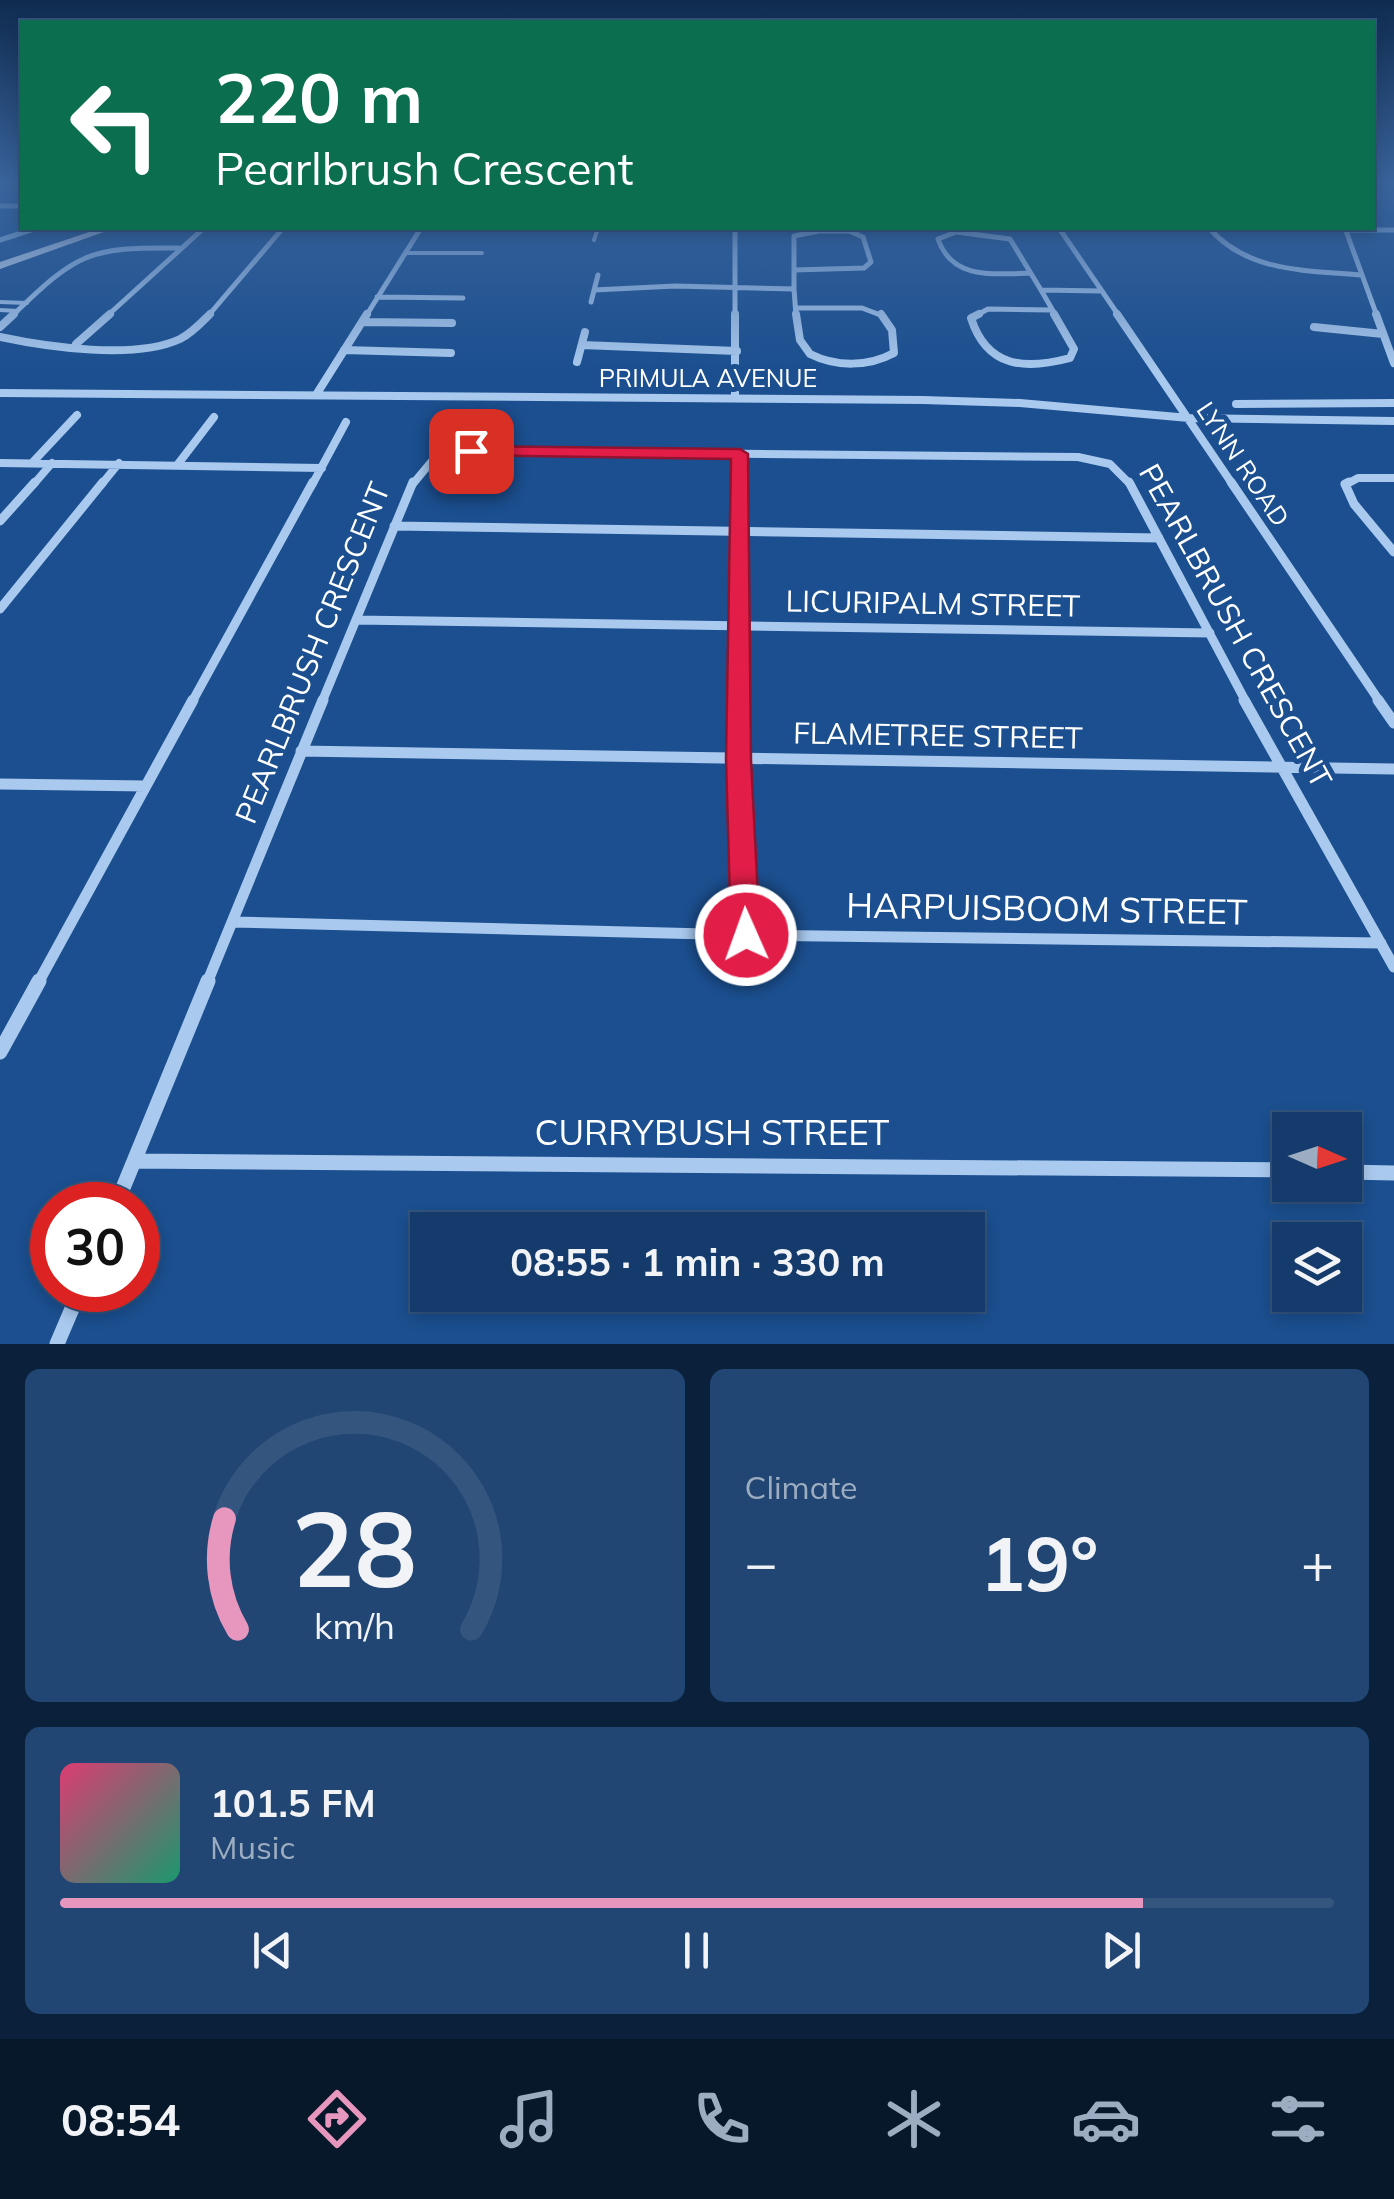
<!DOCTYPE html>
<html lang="en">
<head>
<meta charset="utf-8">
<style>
  :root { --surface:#143b6b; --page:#214673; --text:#f1f3f6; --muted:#9dadc1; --line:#33557e; --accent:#e797bd }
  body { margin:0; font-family:Mulish,sans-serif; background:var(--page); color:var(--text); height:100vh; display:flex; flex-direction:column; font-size:38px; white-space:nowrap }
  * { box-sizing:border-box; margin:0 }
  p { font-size:32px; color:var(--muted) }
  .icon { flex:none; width:55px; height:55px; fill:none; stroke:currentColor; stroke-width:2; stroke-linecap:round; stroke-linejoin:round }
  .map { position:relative; height:1344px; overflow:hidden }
  .sheet { display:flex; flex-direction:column; gap:25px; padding:25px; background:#0b203b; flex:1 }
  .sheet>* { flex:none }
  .hud { position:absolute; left:20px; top:20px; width:1355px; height:210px; border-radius:0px; box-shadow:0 5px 15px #0003,0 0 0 2px var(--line); background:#0b6e4f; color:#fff; overflow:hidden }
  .needle { width:65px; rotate:93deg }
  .tools { position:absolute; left:1272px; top:1112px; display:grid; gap:20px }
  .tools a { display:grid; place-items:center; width:90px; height:90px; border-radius:0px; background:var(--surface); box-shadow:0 5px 15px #0003,0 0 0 2px var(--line); font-size:50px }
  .speed { position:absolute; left:30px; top:1182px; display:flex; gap:20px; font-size:50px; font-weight:700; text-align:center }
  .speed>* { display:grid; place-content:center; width:130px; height:130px; border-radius:50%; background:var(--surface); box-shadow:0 5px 15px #0003,0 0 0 2px var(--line); line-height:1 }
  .speed .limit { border:15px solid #d22; background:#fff; color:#111 }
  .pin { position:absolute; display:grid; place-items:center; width:85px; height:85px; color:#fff; margin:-42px; border-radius:20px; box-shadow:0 5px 15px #0006 }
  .me { position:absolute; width:110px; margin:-55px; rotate:358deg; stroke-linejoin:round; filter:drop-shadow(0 0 8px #0008) }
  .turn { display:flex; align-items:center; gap:35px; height:210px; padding:0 30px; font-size:45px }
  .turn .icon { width:130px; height:130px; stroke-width:2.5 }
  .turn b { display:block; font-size:70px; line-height:85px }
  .big { font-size:75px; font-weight:700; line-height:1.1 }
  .sheet .widget { flex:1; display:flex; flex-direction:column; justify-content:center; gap:15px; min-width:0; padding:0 35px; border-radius:15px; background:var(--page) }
  .sheet .dial { align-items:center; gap:0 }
  .dial svg { height:260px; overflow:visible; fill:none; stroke:var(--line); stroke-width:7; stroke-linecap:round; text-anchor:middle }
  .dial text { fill:var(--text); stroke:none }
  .song { display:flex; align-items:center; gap:30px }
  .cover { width:120px; height:120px; border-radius:15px; background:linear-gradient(135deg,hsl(340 70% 55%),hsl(160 70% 35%)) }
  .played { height:10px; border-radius:5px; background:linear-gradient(90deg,var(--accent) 85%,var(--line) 85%) }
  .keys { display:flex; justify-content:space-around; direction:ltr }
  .heat { display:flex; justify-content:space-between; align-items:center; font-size:55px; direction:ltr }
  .sheet .tiles { flex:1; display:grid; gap:25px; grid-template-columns:1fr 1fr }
  .widget:last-child { grid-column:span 2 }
  .trip { position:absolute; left:410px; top:1212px; width:575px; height:100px; border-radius:0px; background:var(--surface); box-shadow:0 5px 15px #0003,0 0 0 2px var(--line); font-weight:700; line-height:100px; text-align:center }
  .tabs { display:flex; height:160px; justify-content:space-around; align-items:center; background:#08182b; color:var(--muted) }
  .tabs .icon { width:70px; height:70px }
  .tabs .active { color:var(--accent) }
  .tabs b { font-size:45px; color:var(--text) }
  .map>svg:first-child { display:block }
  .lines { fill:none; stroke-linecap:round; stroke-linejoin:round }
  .lane { stroke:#a9c9ee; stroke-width:4 }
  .street-far4 { stroke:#a9c9ee; stroke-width:5 }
  .street-far3 { stroke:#a9c9ee; stroke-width:8 }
  .street-far2 { stroke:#a9c9ee; stroke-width:9 }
  .street-far1 { stroke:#a9c9ee; stroke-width:11 }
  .street { stroke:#a9c9ee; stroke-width:15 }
  .secondary { fill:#d6e6fa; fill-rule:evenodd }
  .route { fill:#e11d48; stroke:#92132f; stroke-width:2.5 }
  .labels { text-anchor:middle; stroke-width:10; stroke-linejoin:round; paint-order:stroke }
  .far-street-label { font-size:25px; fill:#fff; stroke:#1b4f8f }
  .street-label { font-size:30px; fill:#fff; stroke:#1b4f8f }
  .near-street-label { font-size:35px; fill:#fff; stroke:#1b4f8f }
</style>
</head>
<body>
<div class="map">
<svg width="1394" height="1344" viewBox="0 0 1394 1344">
  <rect width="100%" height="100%" fill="#1b4f8f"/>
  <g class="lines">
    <path class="lane" d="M594,240L598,228
      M405,253H482
      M0,302L27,303
      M0,310L18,311"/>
    <path class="street-far4" d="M0,206H22
      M735,228V316
      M1059,228L1119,316
      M1209,228C1248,273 1307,270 1362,275
      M1345,228L1377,316
      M1346,230H1394
      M819,231H849L863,237L871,262L864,268L794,270V236Z
      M0,240L37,228
      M794,270V289
      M1030,273C993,274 952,280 938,239L956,232L1010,239L1041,290
      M594,290L675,286L794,289L796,316
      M377,297L463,298
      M591,302L598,275
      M797,308H862L883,316
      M12,316C77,253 88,247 179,248
      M107,316L204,228
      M208,316L283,228
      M366,316L421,228
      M975,316L988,309L1052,310
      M1056,316L1041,290L1101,291"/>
    <path class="street-far3" d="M735,314V398
      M796,314L800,340L810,354C836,367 868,367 894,353L892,330L881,314
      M979,314L971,318C987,368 1025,370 1070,358L1074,349L1054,314
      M1117,314L1233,485
      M1376,314L1394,363
      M362,322L452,323
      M0,327L14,314
      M1314,327L1383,334
      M0,337C47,347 135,360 180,339C192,333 201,323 210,314
      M76,344L110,314
      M582,345L737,351
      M344,350L451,353
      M577,362L585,332
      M0,393L923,400L1020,403L1189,418L1394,421
      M316,395L367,314
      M1236,404L1394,403
      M0,463L322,468
      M32,463L77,415
      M178,464L214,417
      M33,485L52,463
      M101,485L119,463
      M312,485L346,422
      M412,485L432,461L471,451L1078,457L1110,464L1131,485
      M740,485V454
      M1345,485L1358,478H1394"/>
    <path class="street-far2" d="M1129,482L1246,702
      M1231,482L1380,702
      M1349,482L1345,484L1354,504L1394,552
      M0,521L35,482
      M394,526L1159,538
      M0,609L103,482
      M356,620L1210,633
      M192,702L313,482
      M322,702L413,482
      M738,702L740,482"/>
    <path class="street-far1" d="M738,700L746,935
      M1244,700L1394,967
      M1378,700L1394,723
      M301,751L1394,769
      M0,784L146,786
      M232,922L746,935L1381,943
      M38,983L193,700
      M207,983L323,700"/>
    <path class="street" d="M0,1052L39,981
      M134,1161L1290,1170
      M1345,1172L1394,1173
      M116,1205L208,981
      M57,1344L80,1290"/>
    <path class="secondary" d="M101,228H115L0,269V262Z"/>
  </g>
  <linearGradient id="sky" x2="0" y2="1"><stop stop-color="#0f2b4f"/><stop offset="0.49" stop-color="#39639b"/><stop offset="1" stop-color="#39639b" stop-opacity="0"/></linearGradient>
  <rect width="1394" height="372" fill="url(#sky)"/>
  <path class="route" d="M471,446L740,449L748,454L751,760L760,935L756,944L746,948L735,944L731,935L726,760L731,459L465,455L462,451Z"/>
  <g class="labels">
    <g class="far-street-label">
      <text x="708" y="387">PRIMULA AVENUE</text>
      <text transform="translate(1243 464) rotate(56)" y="9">LYNN ROAD</text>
    </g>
    <g class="street-label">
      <text transform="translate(933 604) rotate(1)" y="10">LICURIPALM STREET</text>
      <text transform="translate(1235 626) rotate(61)" y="10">PEARLBRUSH CRESCENT</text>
      <text transform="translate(313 653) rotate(-68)" y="10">PEARLBRUSH CRESCENT</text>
      <text transform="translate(938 736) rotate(1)" y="10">FLAMETREE STREET</text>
    </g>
    <g class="near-street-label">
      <text transform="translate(1047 909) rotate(1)" y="12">HARPUISBOOM STREET</text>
      <text x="712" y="1145">CURRYBUSH STREET</text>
    </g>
  </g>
</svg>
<div class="tools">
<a><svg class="needle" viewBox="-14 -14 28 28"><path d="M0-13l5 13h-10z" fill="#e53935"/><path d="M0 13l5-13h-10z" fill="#9dadc1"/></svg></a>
<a><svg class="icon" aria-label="layers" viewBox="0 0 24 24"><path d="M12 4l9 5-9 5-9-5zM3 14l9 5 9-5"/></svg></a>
</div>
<div class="speed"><div class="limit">30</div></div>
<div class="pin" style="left:471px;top:451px;background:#d93025"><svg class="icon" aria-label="arrive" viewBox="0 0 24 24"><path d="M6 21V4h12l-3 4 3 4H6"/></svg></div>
<svg class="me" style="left:746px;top:935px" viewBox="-20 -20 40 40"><circle r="17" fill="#e11d48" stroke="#fff" stroke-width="3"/><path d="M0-11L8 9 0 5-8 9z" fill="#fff"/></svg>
<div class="trip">08:55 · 1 min · 330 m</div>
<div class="hud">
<div class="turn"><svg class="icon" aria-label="left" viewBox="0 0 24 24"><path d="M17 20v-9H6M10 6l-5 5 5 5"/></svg><div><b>220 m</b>Pearlbrush Crescent</div></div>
</div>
</div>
<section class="sheet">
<div class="tiles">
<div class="widget dial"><svg viewBox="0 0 100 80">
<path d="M14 69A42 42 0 1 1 86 69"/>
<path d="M14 69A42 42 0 0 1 10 35" stroke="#e797bd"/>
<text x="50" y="56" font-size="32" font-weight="700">28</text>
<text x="50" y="72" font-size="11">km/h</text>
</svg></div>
<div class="widget"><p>Climate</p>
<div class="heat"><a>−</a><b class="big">19°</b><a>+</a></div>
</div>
<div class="widget">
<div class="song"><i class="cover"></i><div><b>101.5 FM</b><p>Music</p></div></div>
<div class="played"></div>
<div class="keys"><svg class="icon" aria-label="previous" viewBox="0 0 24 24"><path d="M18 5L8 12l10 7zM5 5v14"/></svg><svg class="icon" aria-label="pause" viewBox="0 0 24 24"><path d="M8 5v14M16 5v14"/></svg><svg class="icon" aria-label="next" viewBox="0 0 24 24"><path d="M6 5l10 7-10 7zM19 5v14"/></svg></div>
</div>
</div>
</section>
<nav class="tabs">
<b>08:54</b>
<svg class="icon active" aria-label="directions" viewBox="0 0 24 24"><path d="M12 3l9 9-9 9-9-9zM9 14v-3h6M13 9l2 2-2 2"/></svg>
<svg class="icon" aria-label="music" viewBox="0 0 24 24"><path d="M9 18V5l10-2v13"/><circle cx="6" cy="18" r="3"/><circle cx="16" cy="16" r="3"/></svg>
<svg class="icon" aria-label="phone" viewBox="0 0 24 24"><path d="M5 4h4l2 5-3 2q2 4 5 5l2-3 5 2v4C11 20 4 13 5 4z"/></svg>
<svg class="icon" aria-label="climate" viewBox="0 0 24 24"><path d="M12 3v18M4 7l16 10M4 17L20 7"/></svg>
<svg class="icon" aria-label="car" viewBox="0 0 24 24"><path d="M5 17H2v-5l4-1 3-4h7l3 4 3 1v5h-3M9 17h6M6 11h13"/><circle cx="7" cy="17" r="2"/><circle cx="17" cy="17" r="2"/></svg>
<svg class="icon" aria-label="filters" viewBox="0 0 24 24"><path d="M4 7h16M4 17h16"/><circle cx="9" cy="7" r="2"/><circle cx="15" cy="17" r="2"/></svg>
</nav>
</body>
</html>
